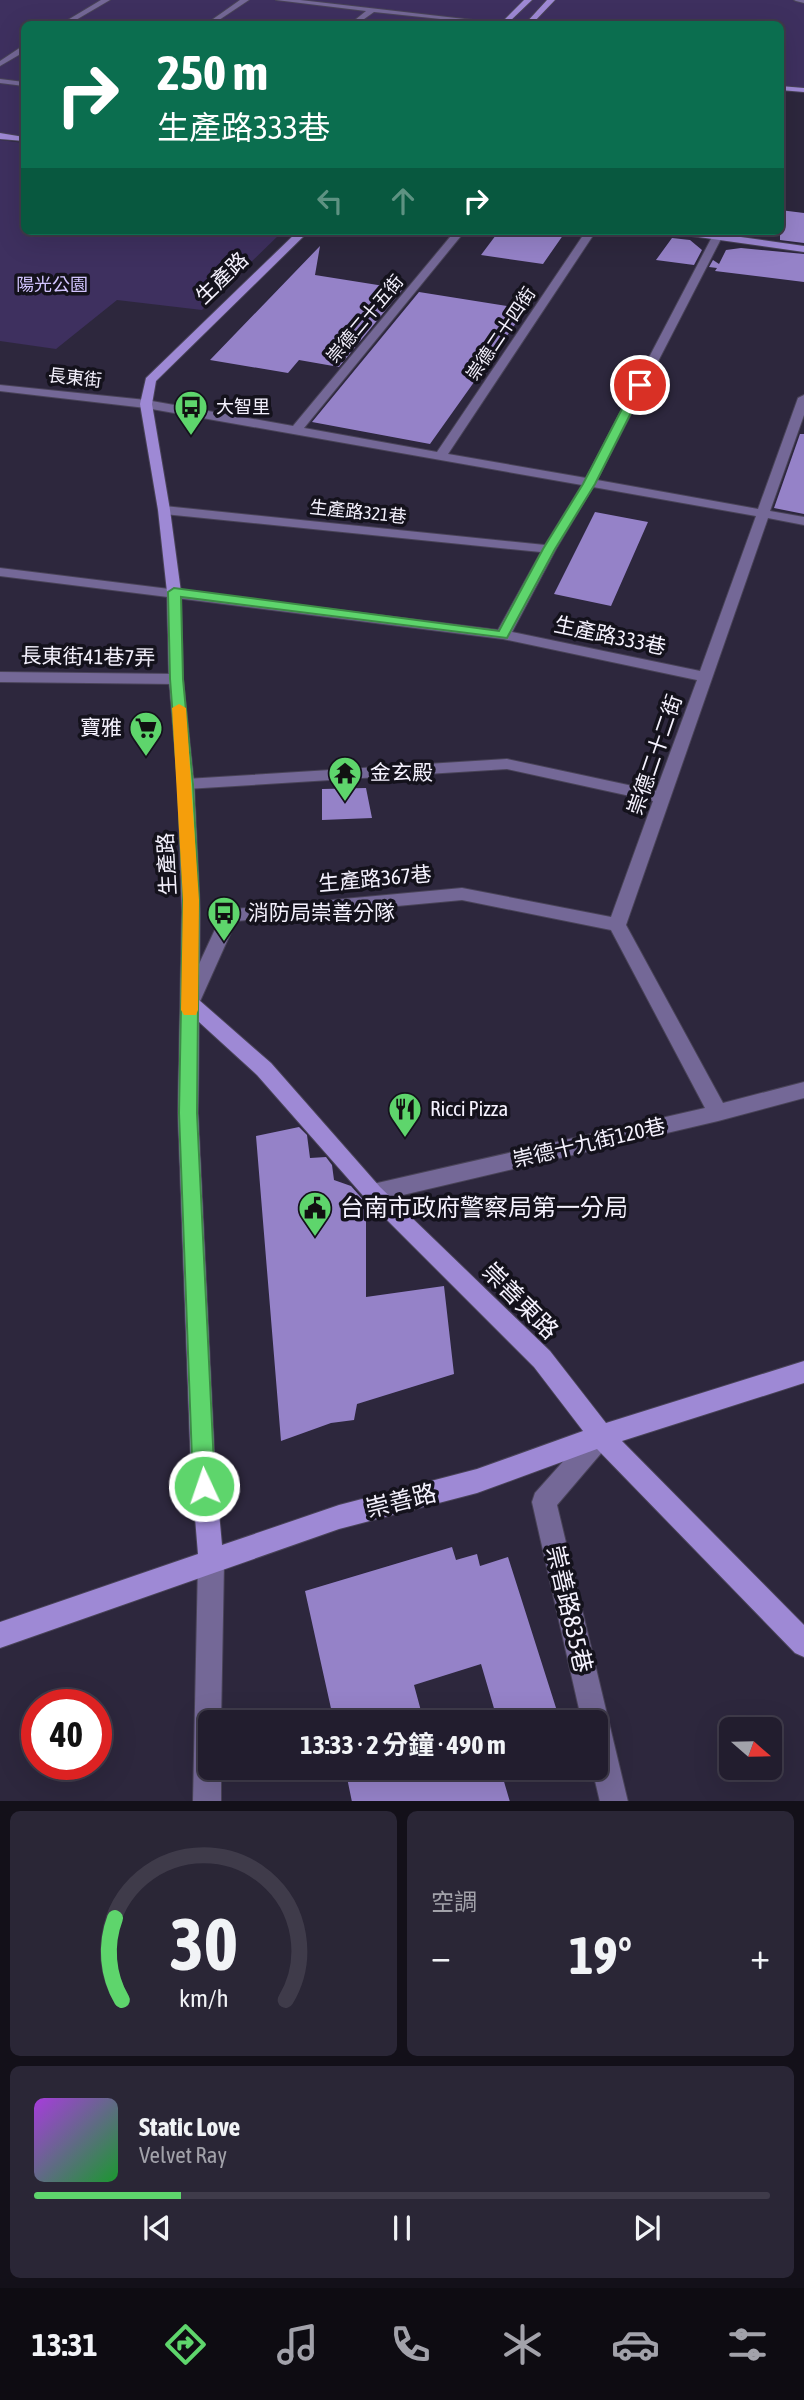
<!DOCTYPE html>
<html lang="zh-TW">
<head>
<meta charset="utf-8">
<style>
  :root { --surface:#221d2e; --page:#2a2636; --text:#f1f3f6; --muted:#a2a2aa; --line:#3f3b4a; --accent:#5ed56c }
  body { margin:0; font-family:"Asap Condensed","Noto Sans TC",sans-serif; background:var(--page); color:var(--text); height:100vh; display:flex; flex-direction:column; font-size:26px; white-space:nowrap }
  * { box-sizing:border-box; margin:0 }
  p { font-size:23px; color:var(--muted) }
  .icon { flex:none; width:38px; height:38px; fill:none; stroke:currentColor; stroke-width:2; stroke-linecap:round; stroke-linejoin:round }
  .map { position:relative; height:1801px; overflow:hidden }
  .panel { display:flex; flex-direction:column; gap:10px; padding:10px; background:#131019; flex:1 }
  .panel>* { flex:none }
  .banner { position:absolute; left:21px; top:21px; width:763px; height:214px; border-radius:10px; box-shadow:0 7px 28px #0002,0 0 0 2px var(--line); background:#0b6e4f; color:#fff; overflow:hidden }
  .needle { width:46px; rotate:110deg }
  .controls { position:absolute; left:719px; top:1717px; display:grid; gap:14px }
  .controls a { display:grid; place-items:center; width:63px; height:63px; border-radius:10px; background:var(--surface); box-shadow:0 7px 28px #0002,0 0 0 2px var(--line); font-size:35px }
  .speed { position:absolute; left:21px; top:1689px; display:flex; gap:14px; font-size:35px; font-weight:700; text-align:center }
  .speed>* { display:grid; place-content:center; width:91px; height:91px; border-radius:50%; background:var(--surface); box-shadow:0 7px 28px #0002,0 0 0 2px var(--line); line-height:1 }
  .speed .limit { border:10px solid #d22; background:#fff; color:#111 }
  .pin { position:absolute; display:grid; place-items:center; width:60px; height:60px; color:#fff; margin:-30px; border:4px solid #fff; border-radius:50%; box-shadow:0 2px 7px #0007 }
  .me { position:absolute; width:77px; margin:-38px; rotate:357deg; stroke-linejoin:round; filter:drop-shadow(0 0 5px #0008) }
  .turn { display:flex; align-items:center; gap:24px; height:147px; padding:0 21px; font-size:32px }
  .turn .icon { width:91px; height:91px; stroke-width:2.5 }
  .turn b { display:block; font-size:49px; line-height:60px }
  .lanes { display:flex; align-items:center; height:66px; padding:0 21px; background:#0003; justify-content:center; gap:35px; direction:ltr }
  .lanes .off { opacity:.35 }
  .big { font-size:52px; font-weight:700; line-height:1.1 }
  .panel .card { flex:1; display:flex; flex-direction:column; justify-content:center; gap:10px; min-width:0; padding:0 24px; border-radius:10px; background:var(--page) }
  .panel .dial { align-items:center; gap:0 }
  .dial svg { height:182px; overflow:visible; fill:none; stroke:var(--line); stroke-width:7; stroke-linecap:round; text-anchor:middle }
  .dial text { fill:var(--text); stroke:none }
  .song { display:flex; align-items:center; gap:21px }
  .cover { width:84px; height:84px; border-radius:10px; background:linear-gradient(135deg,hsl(280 70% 55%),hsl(130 70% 35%)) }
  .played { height:7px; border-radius:4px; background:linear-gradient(90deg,var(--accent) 20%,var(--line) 20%) }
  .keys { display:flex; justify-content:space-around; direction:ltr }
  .heat { display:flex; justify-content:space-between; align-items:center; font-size:38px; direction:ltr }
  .panel .tiles { flex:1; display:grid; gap:10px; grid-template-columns:1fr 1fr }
  .card:last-child { grid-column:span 2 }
  .trip { position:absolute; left:198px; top:1710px; width:410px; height:70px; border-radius:10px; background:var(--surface); box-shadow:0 7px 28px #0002,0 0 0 2px var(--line); font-weight:700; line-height:70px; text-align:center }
  .dock { display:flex; height:112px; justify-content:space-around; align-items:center; background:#0e0c12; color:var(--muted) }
  .dock .icon { width:49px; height:49px }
  .dock .on { color:var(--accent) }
  .dock b { font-size:32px; color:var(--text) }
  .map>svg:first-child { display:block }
  .green { fill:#3e305f }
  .building { fill:#9582c8 }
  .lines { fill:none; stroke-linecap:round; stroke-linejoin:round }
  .street-casing { stroke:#494358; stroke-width:2 }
  .secondary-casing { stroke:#494358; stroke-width:2 }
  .street { fill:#746897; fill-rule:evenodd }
  .secondary { fill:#9e89d5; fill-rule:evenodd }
  .route { fill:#5ed56c; stroke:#3d8a46; stroke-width:2 }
  .slow { fill:#f59e0b }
  .labels { text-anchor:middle; stroke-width:7; stroke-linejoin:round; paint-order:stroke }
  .far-park-label { font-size:18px; fill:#d3c5ff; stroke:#14121c }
  .far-street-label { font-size:18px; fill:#f5f2fe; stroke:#14121c }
  .far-poi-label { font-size:18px; fill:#f5f2fe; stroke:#14121c; text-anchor:start }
  .street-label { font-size:21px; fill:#f5f2fe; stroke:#14121c }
  .poi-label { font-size:21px; fill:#f5f2fe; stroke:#14121c; text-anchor:start }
  .near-poi-label { font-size:24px; fill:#f5f2fe; stroke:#14121c; text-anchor:start }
  .near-street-label { font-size:24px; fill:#f5f2fe; stroke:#14121c }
</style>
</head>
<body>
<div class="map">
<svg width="804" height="1802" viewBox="0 0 804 1802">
  <rect width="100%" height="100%" fill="#2d273d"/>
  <path class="green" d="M0,0H804V89L781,86L780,24H24V137L0,133Z
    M0,140L24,143V231H283L202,310L117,300L56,349L0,341Z"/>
  <path class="building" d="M780,210L804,213V243L780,240Z
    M499,231H566L543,264L481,255Z
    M672,238L690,240L702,250L694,265L656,260Z
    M320,246L315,275L403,289L339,367L299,360L288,373L210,360Z
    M741,248L804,254V282L715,271L717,268L709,267L713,260L719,264L726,250Z
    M419,292L526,309L430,444L312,422Z
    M800,434H804V514L774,508Z
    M595,512L648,522L611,606L554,594Z
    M366,788L372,818L322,820V789Z
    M299,1127L307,1135L310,1158L326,1157L332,1165L334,1180L351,1186L366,1203V1297L444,1286L454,1374L357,1404L354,1420L331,1423L281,1441L256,1136Z
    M452,1547L456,1560L477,1554L480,1566L508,1557L557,1711L522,1722H498L481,1664L414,1685L424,1722H334L305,1591Z
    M345,1768H500L510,1802H352Z"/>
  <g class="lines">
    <defs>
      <path id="street" d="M101,0H110L69,24H61Z
        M240,0H249L213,24H206Z
        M276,0H300L508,24H488L374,12L357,24H350L366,11Z
        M794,0H804V3L796,1Z
        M21,47H24V52L0,66V61Z
        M0,79L24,82V86L0,83Z
        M455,231H465L304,428L437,452L586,231H596L448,454L586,478L712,237L717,234L722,237L597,480L758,509L798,398L804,395V415L770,511L804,517V525L768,518L626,925L723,1103L804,1082V1098L718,1121L373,1202L366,1199L363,1193L366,1187L373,1184L705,1108L611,930L462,900L236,921L197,1008L190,1010L183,1008L181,1003L224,910L462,888L611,917L653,801L507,769L186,789L178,784L186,779L507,759L656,791L697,680L503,639L0,576V568L498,630L541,552L164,514L158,510L164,506L545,545L582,485L146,408L0,391V385L146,400L293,426ZM593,487L756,516L700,671L512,632L556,549Z
        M0,672L176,674L183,679L176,684L0,682Z
        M601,1424L609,1428L613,1436L609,1444L557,1505L628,1802H600L592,1768H595V1722H582L532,1502L535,1493L593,1428Z
        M211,1550L220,1554L224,1563L221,1722H210V1768H221V1802H193L198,1563L202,1554Z"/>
      <path id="secondary" d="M524,0H532L507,24H500Z
        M547,0H555L532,24H525Z
        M780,86L804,88V92L780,90Z
        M0,133L24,137V141L0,139Z
        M298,231H309L156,381L152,404L170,510L181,592L183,679L194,784L200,912L199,1000L271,1063L380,1187L550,1351L606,1423L804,1361V1383L622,1441L804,1625V1657L795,1653L597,1449L477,1493L339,1529L0,1648V1622L198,1554L191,1469L178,1113L182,912L178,784L169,679L167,592L158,510L140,404L146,378ZM199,1022L257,1075L366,1199L534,1367L583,1431L477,1469L339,1505L222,1545L215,1469L198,1113Z
        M672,231H698L804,246V252L677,234Z"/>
    </defs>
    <use href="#street" class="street-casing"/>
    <use href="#secondary" class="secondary-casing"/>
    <use href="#street" class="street"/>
    <use href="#secondary" class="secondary"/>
  </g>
  <path class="route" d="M636,382L645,385L595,484L555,549L507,638L181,597L183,679L193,784L199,900L197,1113L215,1486L212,1493L204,1497L196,1493L193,1486L179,1113L183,900L178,784L170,679L168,592L174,588L499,631L543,549L583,484Z"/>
  <path class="slow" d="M179,704L186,708L199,900L198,1010L196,1015H184L181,1010L183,900L172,708Z"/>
  <defs>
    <symbol id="bus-pin" viewBox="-11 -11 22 30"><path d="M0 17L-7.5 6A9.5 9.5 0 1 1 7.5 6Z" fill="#5ed56c" stroke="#14121c"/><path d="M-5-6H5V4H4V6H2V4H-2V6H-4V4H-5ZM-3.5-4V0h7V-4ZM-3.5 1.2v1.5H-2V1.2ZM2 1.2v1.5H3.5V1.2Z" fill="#111"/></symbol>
    <symbol id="supermarket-pin" viewBox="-11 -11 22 30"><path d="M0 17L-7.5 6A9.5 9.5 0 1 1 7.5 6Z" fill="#5ed56c" stroke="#14121c"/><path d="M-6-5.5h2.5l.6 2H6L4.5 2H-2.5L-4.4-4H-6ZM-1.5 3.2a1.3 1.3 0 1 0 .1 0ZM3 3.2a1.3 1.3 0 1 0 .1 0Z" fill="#111"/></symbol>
    <symbol id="temple-pin" viewBox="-11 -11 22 30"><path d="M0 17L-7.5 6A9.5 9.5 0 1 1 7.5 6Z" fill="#5ed56c" stroke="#14121c"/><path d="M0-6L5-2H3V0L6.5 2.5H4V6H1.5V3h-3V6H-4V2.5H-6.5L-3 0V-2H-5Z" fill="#111"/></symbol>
    <symbol id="restaurant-pin" viewBox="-11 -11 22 30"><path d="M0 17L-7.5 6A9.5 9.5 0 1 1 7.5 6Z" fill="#5ed56c" stroke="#14121c"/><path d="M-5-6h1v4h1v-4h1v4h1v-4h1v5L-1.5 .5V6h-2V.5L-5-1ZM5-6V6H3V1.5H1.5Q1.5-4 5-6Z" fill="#111"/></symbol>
    <symbol id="civic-pin" viewBox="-11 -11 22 30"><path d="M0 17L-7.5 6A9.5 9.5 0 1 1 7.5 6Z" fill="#5ed56c" stroke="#14121c"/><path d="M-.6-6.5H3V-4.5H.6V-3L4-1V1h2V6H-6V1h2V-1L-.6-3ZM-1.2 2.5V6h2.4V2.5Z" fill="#111"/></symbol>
  </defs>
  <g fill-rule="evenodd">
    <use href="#bus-pin" x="172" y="388" width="38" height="52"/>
    <use href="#supermarket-pin" x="127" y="709" width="38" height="52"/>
    <use href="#temple-pin" x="326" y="754" width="38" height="52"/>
    <use href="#bus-pin" x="205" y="894" width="38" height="52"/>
    <use href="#restaurant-pin" x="386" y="1090" width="38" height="52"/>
    <use href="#civic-pin" x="296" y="1189" width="38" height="52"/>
  </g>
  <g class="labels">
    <g class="far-park-label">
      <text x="52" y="291">陽光公園</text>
    </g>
    <g class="far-street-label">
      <text transform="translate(365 319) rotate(-50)" y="6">崇德二十五街</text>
      <text transform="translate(501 334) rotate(-56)" y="6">崇德二十四街</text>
      <text transform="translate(75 378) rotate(6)" y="6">長東街</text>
      <text transform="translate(358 512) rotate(6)" y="6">生產路321巷</text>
    </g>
    <g class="far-poi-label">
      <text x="216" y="413">大智里</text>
    </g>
    <g class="street-label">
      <text transform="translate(222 278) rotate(-44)" y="7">生產路</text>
      <text transform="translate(610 636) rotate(12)" y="7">生產路333巷</text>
      <text transform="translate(88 657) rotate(1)" y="7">長東街41巷7弄</text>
      <text transform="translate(655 755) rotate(-71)" y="7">崇德二十二街</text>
      <text transform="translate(167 864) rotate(-93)" y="7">生產路</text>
      <text transform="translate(375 879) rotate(-5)" y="7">生產路367巷</text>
      <text transform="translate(589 1143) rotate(-13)" y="7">崇德十九街120巷</text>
    </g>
    <g class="poi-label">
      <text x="122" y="735" text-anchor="end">寶雅</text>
      <text x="370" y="780">金玄殿</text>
      <text x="248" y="920">消防局崇善分隊</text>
      <text x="430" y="1116">Ricci Pizza</text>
    </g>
    <g class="near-poi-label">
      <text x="340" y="1216">台南市政府警察局第一分局</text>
    </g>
    <g class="near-street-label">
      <text transform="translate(520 1301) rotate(45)" y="8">崇善東路</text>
      <text transform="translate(401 1501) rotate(-14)" y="8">崇善路</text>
      <text transform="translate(569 1609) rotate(77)" y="8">崇善路835巷</text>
    </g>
  </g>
</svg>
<div class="controls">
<a><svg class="needle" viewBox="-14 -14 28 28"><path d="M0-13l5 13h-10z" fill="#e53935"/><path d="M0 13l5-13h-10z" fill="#a2a2aa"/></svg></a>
</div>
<div class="speed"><div class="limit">40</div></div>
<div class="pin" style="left:640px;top:385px;background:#d93025"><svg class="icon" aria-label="arrive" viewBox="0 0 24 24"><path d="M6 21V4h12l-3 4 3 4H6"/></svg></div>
<svg class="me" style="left:204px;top:1486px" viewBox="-20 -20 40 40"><circle r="17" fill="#5ed56c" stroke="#fff" stroke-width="3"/><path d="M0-11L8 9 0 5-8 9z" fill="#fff"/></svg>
<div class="trip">13:33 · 2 分鐘 · 490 m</div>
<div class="banner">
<div class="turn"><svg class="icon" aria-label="right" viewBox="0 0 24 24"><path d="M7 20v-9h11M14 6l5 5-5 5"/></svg><div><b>250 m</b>生產路333巷</div></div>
<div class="lanes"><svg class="icon off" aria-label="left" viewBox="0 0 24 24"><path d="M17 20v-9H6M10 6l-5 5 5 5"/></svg><svg class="icon off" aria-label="ahead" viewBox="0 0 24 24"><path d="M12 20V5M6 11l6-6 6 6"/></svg><svg class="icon" aria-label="right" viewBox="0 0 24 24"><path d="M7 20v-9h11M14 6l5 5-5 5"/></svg></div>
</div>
</div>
<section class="panel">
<div class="tiles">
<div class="card dial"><svg viewBox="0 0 100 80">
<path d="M14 69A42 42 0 1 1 86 69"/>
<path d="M14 69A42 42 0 0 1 11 33" stroke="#5ed56c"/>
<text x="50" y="56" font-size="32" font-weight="700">30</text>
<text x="50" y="72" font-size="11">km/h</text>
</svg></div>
<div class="card"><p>空調</p>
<div class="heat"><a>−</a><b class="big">19°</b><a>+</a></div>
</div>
<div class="card">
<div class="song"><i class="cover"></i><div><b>Static Love</b><p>Velvet Ray</p></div></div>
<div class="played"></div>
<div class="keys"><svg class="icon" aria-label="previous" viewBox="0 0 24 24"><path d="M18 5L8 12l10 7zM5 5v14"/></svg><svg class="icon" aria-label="pause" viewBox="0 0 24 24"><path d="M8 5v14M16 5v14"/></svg><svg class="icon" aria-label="next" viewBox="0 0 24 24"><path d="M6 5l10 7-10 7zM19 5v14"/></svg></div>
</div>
</div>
</section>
<nav class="dock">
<b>13:31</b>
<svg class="icon on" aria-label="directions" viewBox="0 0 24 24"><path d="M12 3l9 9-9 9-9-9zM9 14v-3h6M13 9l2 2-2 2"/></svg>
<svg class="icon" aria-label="music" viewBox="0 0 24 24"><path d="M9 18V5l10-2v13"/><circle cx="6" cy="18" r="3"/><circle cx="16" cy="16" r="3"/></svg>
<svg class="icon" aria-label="phone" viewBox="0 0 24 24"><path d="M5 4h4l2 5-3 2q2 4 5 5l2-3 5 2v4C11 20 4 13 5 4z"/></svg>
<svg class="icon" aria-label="climate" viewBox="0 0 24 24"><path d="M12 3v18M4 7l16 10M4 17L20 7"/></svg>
<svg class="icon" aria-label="car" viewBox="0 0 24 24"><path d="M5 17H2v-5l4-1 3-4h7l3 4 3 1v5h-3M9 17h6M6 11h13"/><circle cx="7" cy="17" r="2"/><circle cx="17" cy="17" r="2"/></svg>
<svg class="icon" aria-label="filters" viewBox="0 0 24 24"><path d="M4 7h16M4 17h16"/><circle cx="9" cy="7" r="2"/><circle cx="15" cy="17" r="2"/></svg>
</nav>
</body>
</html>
